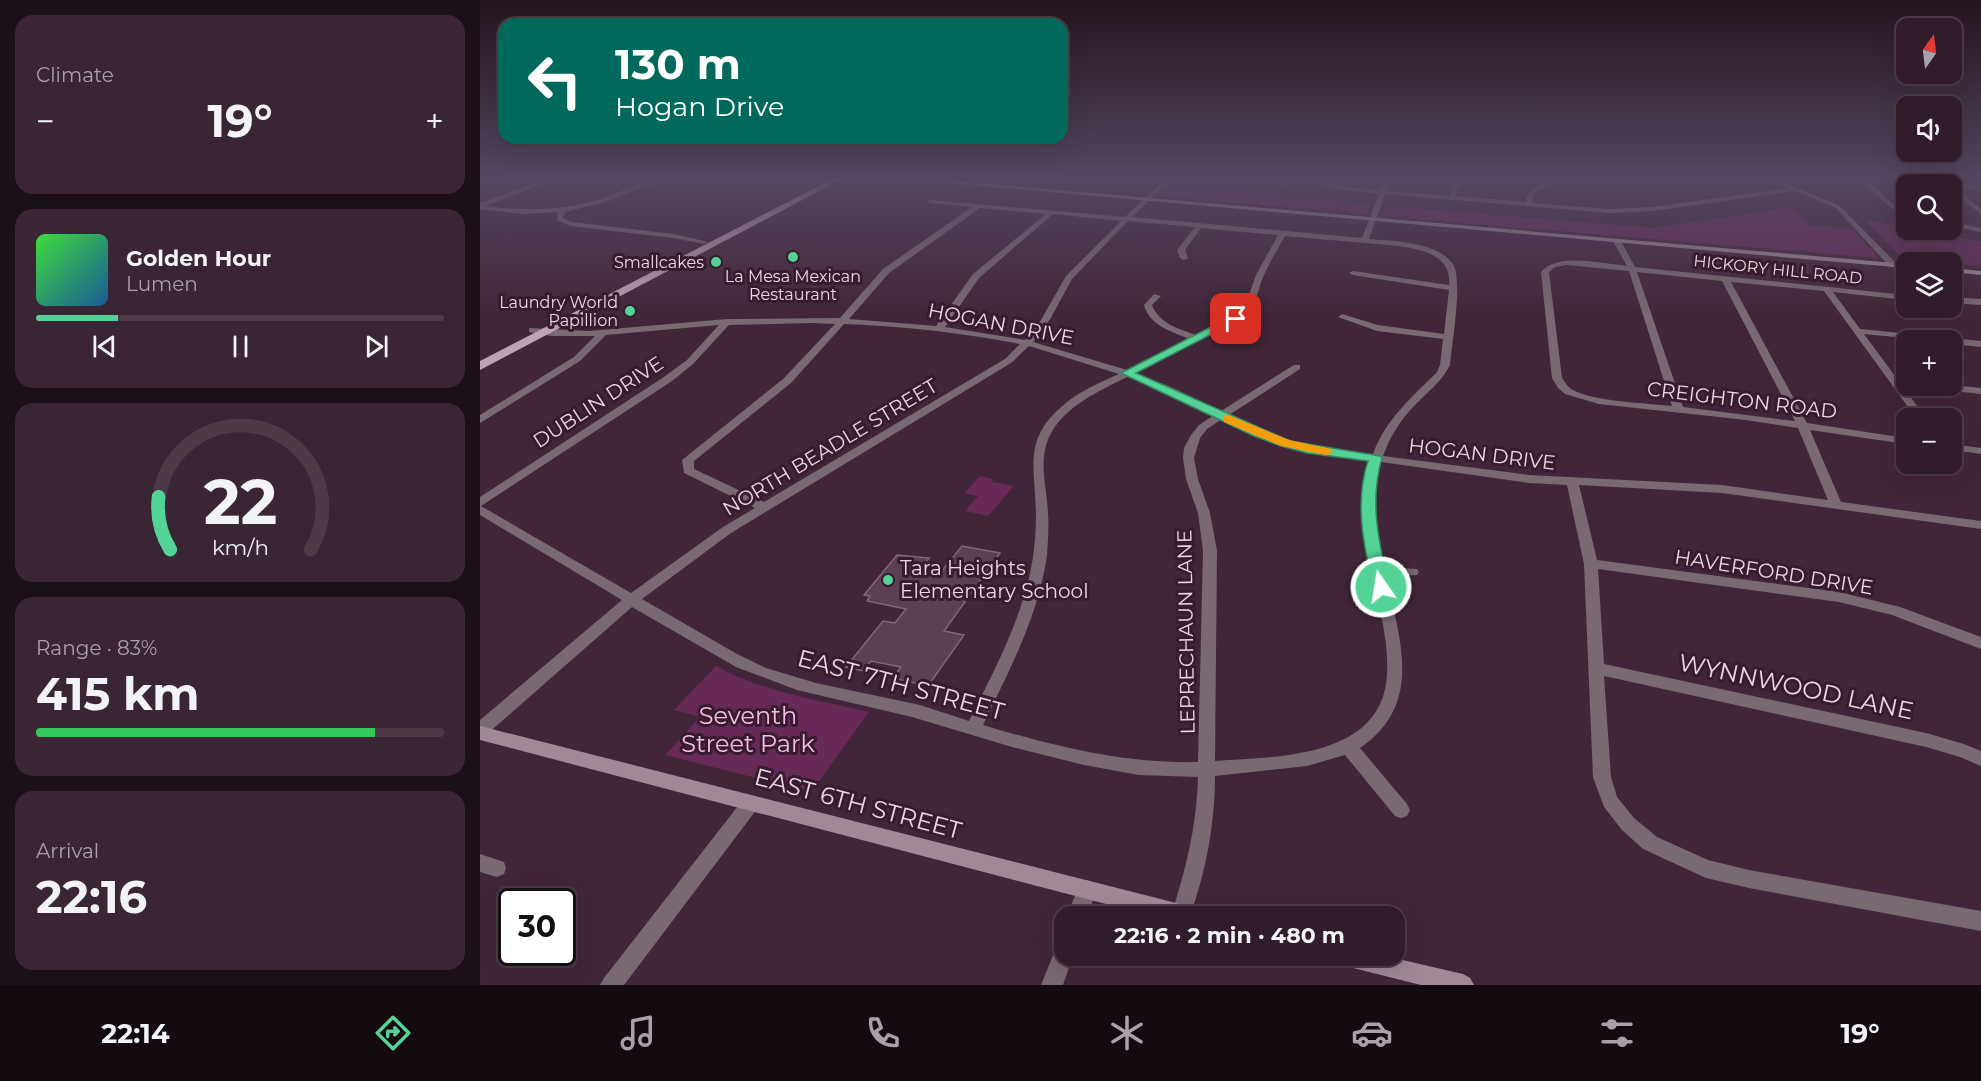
<!DOCTYPE html>
<html lang="en">
<head>
<meta charset="utf-8">
<style>
  :root { --surface:#311c2b; --page:#392533; --text:#f1f3f6; --muted:#a8a1a9; --line:#4c3a47; --accent:#53d396 }
  body { margin:0; font-family:Montserrat,sans-serif; background:var(--page); color:var(--text); height:100vh; display:flex; flex-direction:column; font-size:22px; white-space:nowrap }
  * { box-sizing:border-box; margin:0 }
  p { font-size:20px; color:var(--muted) }
  .icon { flex:none; width:33px; height:33px; fill:none; stroke:currentColor; stroke-width:2; stroke-linecap:round; stroke-linejoin:round }
  .map { position:relative; flex:1; overflow:hidden }
  .sheet { display:flex; flex-direction:column; gap:15px; padding:15px; background:#1b0f18; width:480px }
  .sheet>* { flex:none }
  .guide { position:absolute; left:18px; top:18px; width:570px; height:126px; border-radius:18px; box-shadow:0 6px 24px #0002,0 0 0 2px var(--line); background:#00695c; color:#fff; overflow:hidden }
  .needle { width:39px; rotate:14deg }
  .buttons { position:absolute; left:1416px; top:18px; display:grid; gap:12px }
  .buttons a { display:grid; place-items:center; width:66px; height:66px; border-radius:12px; background:var(--surface); box-shadow:0 6px 24px #0002,0 0 0 2px var(--line); font-size:30px }
  .speed { position:absolute; left:18px; top:888px; display:flex; gap:12px; font-size:30px; font-weight:700; text-align:center }
  .speed>* { display:grid; place-content:center; width:78px; height:78px; border-radius:50%; background:var(--surface); box-shadow:0 6px 24px #0002,0 0 0 2px var(--line); line-height:1 }
  .speed .limit { border:3px solid #111; border-radius:9px; background:#fff; color:#111 }
  .pin { position:absolute; display:grid; place-items:center; width:51px; height:51px; color:#fff; margin:-26px; border-radius:12px; box-shadow:0 3px 9px #0006 }
  .me { position:absolute; width:66px; margin:-33px; rotate:347deg; stroke-linejoin:round; filter:drop-shadow(0 0 4px #0008) }
  .turn { display:flex; align-items:center; gap:21px; height:126px; padding:0 18px; font-size:27px }
  .turn .icon { width:78px; height:78px; stroke-width:2.5 }
  .turn b { display:block; font-size:42px; line-height:51px }
  .big { font-size:45px; font-weight:700; line-height:1.1 }
  .sheet .widget { flex:1; display:flex; flex-direction:column; justify-content:center; gap:9px; min-width:0; padding:0 21px; border-radius:18px; background:var(--page) }
  .sheet .dial { align-items:center; gap:0 }
  .dial svg { height:156px; overflow:visible; fill:none; stroke:var(--line); stroke-width:7; stroke-linecap:round; text-anchor:middle }
  .dial text { fill:var(--text); stroke:none }
  .song { display:flex; align-items:center; gap:18px }
  .cover { width:72px; height:72px; border-radius:9px; background:linear-gradient(135deg,hsl(120 70% 55%),hsl(210 70% 35%)) }
  .played { height:6px; border-radius:3px; background:linear-gradient(90deg,var(--accent) 20%,var(--line) 20%) }
  .keys { display:flex; justify-content:space-around; direction:ltr }
  .heat { display:flex; justify-content:space-between; align-items:center; font-size:33px; direction:ltr }
  .charge { height:9px; border-radius:4px; background:linear-gradient(90deg,#34c759 83%,var(--line) 0) }
  .trip { position:absolute; left:574px; top:906px; width:351px; height:60px; border-radius:18px; background:var(--surface); box-shadow:0 6px 24px #0002,0 0 0 2px var(--line); font-weight:700; line-height:60px; text-align:center }
  .tabs { display:flex; height:96px; justify-content:space-around; align-items:center; background:#140b11; color:var(--muted) }
  .tabs .icon { width:42px; height:42px }
  .tabs .current { color:var(--accent) }
  .tabs b { font-size:27px; color:var(--text) }
  main { display:flex; flex:1; min-height:0 }
  .map>svg:first-child { display:block }
  .green { fill:#672a56 }
  .building { fill:#5c3f52; stroke:#836478; stroke-width:1.5 }
  .lines { fill:none; stroke-linecap:round; stroke-linejoin:round }
  .street { fill:#786972; fill-rule:evenodd }
  .secondary { fill:#9f8997; fill-rule:evenodd }
  .primary { fill:#bea1b4; fill-rule:evenodd }
  .route { fill:#53d396; stroke:#368962; stroke-width:1.5 }
  .slow { fill:#f59e0b }
  .poi-dot { fill:#53d396; stroke:#361c2e; stroke-width:2 }
  .labels { text-anchor:middle; stroke-width:6; stroke-linejoin:round; paint-order:stroke }
  .far-poi-label { font-size:16px; fill:#e9d7e2; stroke:#361c2e; text-anchor:end }
  .far-street-label { font-size:16px; fill:#e9d7e2; stroke:#361c2e }
  .street-label { font-size:20px; fill:#e9d7e2; stroke:#361c2e }
  .poi-label { font-size:20px; fill:#e9d7e2; stroke:#361c2e; text-anchor:start }
  .near-street-label { font-size:24px; fill:#e9d7e2; stroke:#361c2e }
  .near-park-label { font-size:24px; fill:#f7bde3; stroke:#361c2e }
</style>
</head>
<body>
<main>
<section class="sheet">
<div class="widget"><p>Climate</p>
<div class="heat"><a>−</a><b class="big">19°</b><a>+</a></div>
</div>
<div class="widget">
<div class="song"><i class="cover"></i><div><b>Golden Hour</b><p>Lumen</p></div></div>
<div class="played"></div>
<div class="keys"><svg class="icon" aria-label="previous" viewBox="0 0 24 24"><path d="M18 5L8 12l10 7zM5 5v14"/></svg><svg class="icon" aria-label="pause" viewBox="0 0 24 24"><path d="M8 5v14M16 5v14"/></svg><svg class="icon" aria-label="next" viewBox="0 0 24 24"><path d="M6 5l10 7-10 7zM19 5v14"/></svg></div>
</div>
<div class="widget dial"><svg viewBox="0 0 100 80">
<path d="M14 69A42 42 0 1 1 86 69"/>
<path d="M14 69A42 42 0 0 1 8 42" stroke="#53d396"/>
<text x="50" y="56" font-size="32" font-weight="700">22</text>
<text x="50" y="72" font-size="11">km/h</text>
</svg></div>
<div class="widget"><p>Range · 83%</p><b class="big">415 km</b><div class="charge"></div></div>
<div class="widget"><p>Arrival</p><b class="big">22:16</b></div>
</section>
<div class="map">
<svg width="1501" height="985" viewBox="0 0 1501 985">
  <rect width="100%" height="100%" fill="#412639"/>
  <path class="green" d="M756,179L765,192L891,204L887,214L676,196L695,183L719,189Z
    M905,206L1174,228L1313,207L1328,225L1372,229L1399,258L902,216Z
    M1384,219L1426,227V230H1438L1501,242V266L1424,260Z
    M500,476L513,479L512,482L534,486L508,516L485,511L498,496L484,493Z
    M236,666C283,692 337,700 389,712L331,792L185,755L220,717L194,710Z"/>
  <path class="building" d="M482,546L520,553L464,631L484,635L448,686L413,678L421,667L391,661L383,671L366,667L403,621L415,623L426,609L387,601L390,596L384,595L417,555L449,558L437,573L457,577Z"/>
  <g class="lines">
    <path class="street" d="M69,178H79L5,206C44,211 82,211 120,199C142,192 164,178 187,178L125,202L85,212L83,218L92,222L194,234L228,242L224,244L194,238L90,226L77,220L78,212L43,214L0,209V203Z
      M692,178H701L683,187L652,217L882,238L899,194L853,188L828,180L804,186L801,184C821,173 836,181 857,185C871,188 886,189 900,190L905,178H911L907,191L970,196L971,188L981,178H988L977,189L976,196L1046,202C1046,185 1075,178 1090,178L1054,192L1052,203L1129,209L1173,207L1308,188L1286,178H1295L1360,206L1416,263V267H1410L1356,208L1315,191L1173,211L1129,213L905,194L889,239C913,241 958,242 973,264C983,279 972,344 970,365C962,381 948,392 936,404C921,419 910,436 903,456L1049,475L1242,485L1348,500L1318,428L1266,420L1119,404L1085,394L1078,388L1072,378L1061,272C1077,252 1124,264 1147,266L1133,241L1137,239L1141,241L1155,267L1426,295V300L1353,292L1380,329L1501,341V347L1472,344V340H1447L1384,334L1446,418H1436L1344,291L1251,282L1327,423L1426,438V444L1330,430L1361,502L1501,521V529L1242,493L1099,485L1117,560L1359,592L1420,607L1501,637V649L1412,615L1359,602L1118,569L1124,664L1446,733L1484,744L1501,751V766L1480,757L1446,747L1124,676L1131,777L1137,797L1154,818L1177,837L1228,860L1269,870L1501,911V931L1269,888L1226,878L1163,849L1142,830L1124,807L1113,777L1104,564L1087,485L1049,483L901,462C890,496 896,534 904,567L937,569L939,572L937,575L906,577C920,640 944,704 880,748L927,804L930,810L927,816L921,818L915,816L865,755L827,766L735,776C735,824 726,871 710,916L691,915C706,870 717,824 718,777L659,775L604,765L532,747L432,717L317,690L256,667L152,607L6,735L0,737V720L142,600L0,515V497L184,377L207,360L239,325L126,335L100,361L0,423V415L94,357L115,336H72L49,332V328L109,331L247,319L360,318L403,269L492,207L451,203L448,201L449,200L645,217L679,185ZM500,208L566,214L493,274L456,326L369,319L409,273ZM573,214L641,221L586,276L561,320L545,340L465,327L499,278ZM648,221L715,227L697,250L700,258L704,260L708,258L705,250L721,228L798,235L776,275L765,306L753,317L716,335C700,329 679,324 672,305L681,296L674,294L664,305C670,326 691,331 709,339L647,370L553,342L569,321L592,279ZM805,236L919,246C942,250 972,255 969,285L873,271L869,273L873,275L969,290L964,334L898,325L862,314L858,317L897,331L963,339L960,365L957,372C932,397 905,420 893,454L829,446L783,431L749,415L820,369V365H814L741,411L691,387L655,373L759,321C779,304 775,296 784,275C790,261 798,249 805,236ZM1087,265L1149,271L1192,406C1166,403 1113,402 1091,389C1087,386 1085,382 1082,378L1069,272L1075,267ZM1157,272L1242,281L1315,421L1203,407ZM331,323L355,324L303,379L202,460L204,473L275,508L243,527L151,593L1,506L192,381L213,364L249,325ZM364,324C424,326 482,333 540,344L525,359L284,502L214,469V461L311,383ZM549,346L639,374C621,382 602,390 587,402C542,438 555,465 556,514C556,535 554,557 549,578C537,628 512,675 489,721L440,705L336,683L286,668L257,654L162,599L251,533L531,363ZM647,377L683,391L734,415L719,425L711,435L704,448L703,458L706,479L718,513L723,551L718,762C644,764 573,746 503,725C529,671 559,615 567,555C568,541 569,527 568,513C567,488 558,461 569,437C585,405 618,392 647,377ZM742,419L775,435L823,451L890,461C879,494 883,531 890,565C897,600 909,637 907,673C904,758 798,757 735,761L737,551L730,513L718,479L714,458L720,438L727,429Z
      M1378,178H1385L1415,206L1426,212V216L1411,208Z
      M1446,178H1456L1468,184H1461Z
      M1470,184H1472L1501,186V190L1475,188L1501,209V214L1472,192Z
      M1472,222L1501,228V232L1472,226Z
      M1472,297L1501,299V305L1472,303Z
      M1472,385L1501,388V394L1455,389L1450,386Z
      M1472,444L1501,448V454L1472,450Z
      M271,795L277,797L280,803L277,809L144,985H120L124,978L265,797Z
      M0,854L24,862L26,868L24,874L17,877L0,872Z
      M607,880L614,883L617,890L607,916H587L600,883Z
      M585,940V956H593L583,985H561L578,943Z"/>
    <path class="secondary" d="M412,178H440L1426,264V268Z
      M1472,268L1501,271V275L1472,272Z
      M0,726L708,906L715,909L718,916H672L0,740Z
      M855,956H905L983,974L990,978L994,985H941L865,966L858,963Z"/>
    <path class="primary" d="M354,178H364L0,370V361Z"/>
  </g>
  <linearGradient id="sky" x2="0" y2="1"><stop stop-color="#24151f"/><stop offset="0.56" stop-color="#54475f"/><stop offset="1" stop-color="#54475f" stop-opacity="0"/></linearGradient>
  <rect width="1501" height="316" fill="url(#sky)"/>
  <path class="route" d="M752,316L761,319L656,373L810,441L900,456L902,458C889,502 899,543 909,587L907,591H896L893,587C884,545 874,504 888,461L827,453L801,446L774,436L641,373Z"/>
  <path class="slow" d="M748,415L809,440L851,449L853,452L846,455L801,446L744,422V416Z"/>
  <g class="poi-dot">
    <circle cx="313" cy="257" r="6"/>
    <circle cx="236" cy="262" r="6"/>
    <circle cx="150" cy="311" r="6"/>
    <circle cx="408" cy="580" r="6"/>
  </g>
  <g class="labels">
    <g class="far-poi-label">
      <text x="224" y="268">Smallcakes</text>
      <text x="313" y="282" text-anchor="middle">La Mesa Mexican<tspan x="313" dy="18">Restaurant</tspan></text>
      <text x="138" y="308">Laundry World<tspan x="138" dy="18">Papillion</tspan></text>
    </g>
    <g class="far-street-label">
      <text transform="translate(1298 269) rotate(6)" y="6">HICKORY HILL ROAD</text>
    </g>
    <g class="street-label">
      <text transform="translate(521 324) rotate(11)" y="7">HOGAN DRIVE</text>
      <text transform="translate(1262 400) rotate(7)" y="7">CREIGHTON ROAD</text>
      <text transform="translate(118 402) rotate(-33)" y="7">DUBLIN DRIVE</text>
      <text transform="translate(350 447) rotate(-31)" y="7">NORTH BEADLE STREET</text>
      <text transform="translate(1002 454) rotate(7)" y="7">HOGAN DRIVE</text>
      <text transform="translate(1294 572) rotate(9)" y="7">HAVERFORD DRIVE</text>
      <text transform="translate(706 632) rotate(-91)" y="7">LEPRECHAUN LANE</text>
    </g>
    <g class="poi-label">
      <text x="420" y="575">Tara Heights<tspan x="420" dy="23">Elementary School</tspan></text>
    </g>
    <g class="near-street-label">
      <text transform="translate(421 685) rotate(15)" y="8">EAST 7TH STREET</text>
      <text transform="translate(1316 687) rotate(12)" y="8">WYNNWOOD LANE</text>
      <text transform="translate(378 804) rotate(15)" y="8">EAST 6TH STREET</text>
    </g>
    <g class="near-park-label">
      <text x="268" y="724">Seventh<tspan x="268" dy="28">Street Park</tspan></text>
    </g>
  </g>
</svg>
<div class="buttons">
<a><svg class="needle" viewBox="-14 -14 28 28"><path d="M0-13l5 13h-10z" fill="#e53935"/><path d="M0 13l5-13h-10z" fill="#a8a1a9"/></svg></a>
<a><svg class="icon" aria-label="sound" viewBox="0 0 24 24"><path d="M4 9h4l5-4v14l-5-4H4zM17 9q2 3 0 6"/></svg></a>
<a><svg class="icon" aria-label="search" viewBox="0 0 24 24"><circle cx="10" cy="10" r="6"/><path d="M15 15l6 6"/></svg></a>
<a><svg class="icon" aria-label="layers" viewBox="0 0 24 24"><path d="M12 4l9 5-9 5-9-5zM3 14l9 5 9-5"/></svg></a>
<a>+</a>
<a>−</a>
</div>
<div class="speed"><div class="limit">30</div></div>
<div class="pin" style="left:756px;top:319px;background:#d93025"><svg class="icon" aria-label="arrive" viewBox="0 0 24 24"><path d="M6 21V4h12l-3 4 3 4H6"/></svg></div>
<svg class="me" style="left:901px;top:587px" viewBox="-20 -20 40 40"><circle r="17" fill="#53d396" stroke="#fff" stroke-width="3"/><path d="M0-11L8 9 0 5-8 9z" fill="#fff"/></svg>
<div class="trip">22:16 · 2 min · 480 m</div>
<div class="guide">
<div class="turn"><svg class="icon" aria-label="left" viewBox="0 0 24 24"><path d="M17 20v-9H6M10 6l-5 5 5 5"/></svg><div><b>130 m</b>Hogan Drive</div></div>
</div>
</div>
</main>
<nav class="tabs">
<b>22:14</b>
<svg class="icon current" aria-label="directions" viewBox="0 0 24 24"><path d="M12 3l9 9-9 9-9-9zM9 14v-3h6M13 9l2 2-2 2"/></svg>
<svg class="icon" aria-label="music" viewBox="0 0 24 24"><path d="M9 18V5l10-2v13"/><circle cx="6" cy="18" r="3"/><circle cx="16" cy="16" r="3"/></svg>
<svg class="icon" aria-label="phone" viewBox="0 0 24 24"><path d="M5 4h4l2 5-3 2q2 4 5 5l2-3 5 2v4C11 20 4 13 5 4z"/></svg>
<svg class="icon" aria-label="climate" viewBox="0 0 24 24"><path d="M12 3v18M4 7l16 10M4 17L20 7"/></svg>
<svg class="icon" aria-label="car" viewBox="0 0 24 24"><path d="M5 17H2v-5l4-1 3-4h7l3 4 3 1v5h-3M9 17h6M6 11h13"/><circle cx="7" cy="17" r="2"/><circle cx="17" cy="17" r="2"/></svg>
<svg class="icon" aria-label="filters" viewBox="0 0 24 24"><path d="M4 7h16M4 17h16"/><circle cx="9" cy="7" r="2"/><circle cx="15" cy="17" r="2"/></svg>
<b>19°</b>
</nav>
</body>
</html>
